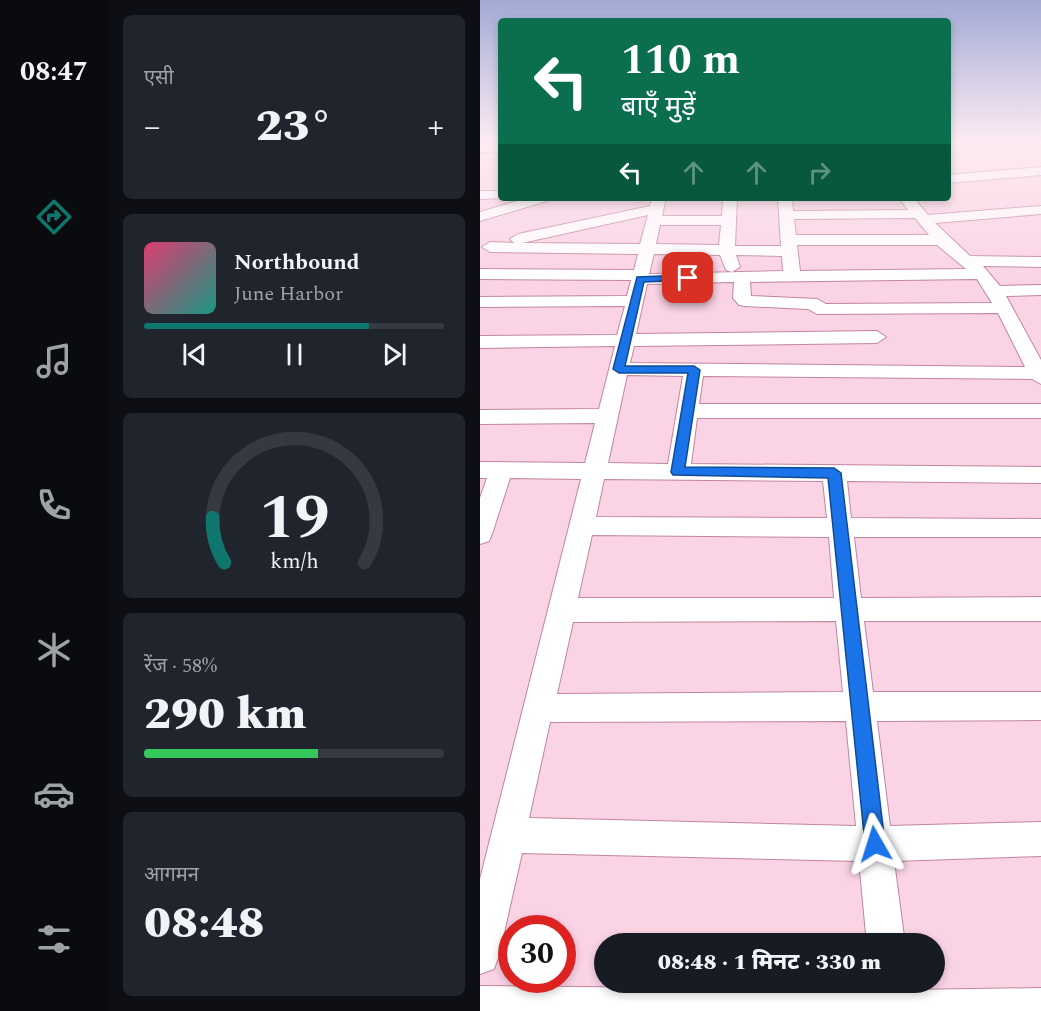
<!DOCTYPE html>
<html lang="hi">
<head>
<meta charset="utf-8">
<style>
  :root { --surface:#171b24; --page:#20242c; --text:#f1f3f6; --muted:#9ea1a6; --line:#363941; --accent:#0f766e }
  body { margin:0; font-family:Spectral,"Noto Sans Devanagari",serif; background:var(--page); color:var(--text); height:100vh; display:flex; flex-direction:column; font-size:22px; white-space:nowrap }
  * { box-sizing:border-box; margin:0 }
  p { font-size:20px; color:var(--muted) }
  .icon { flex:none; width:33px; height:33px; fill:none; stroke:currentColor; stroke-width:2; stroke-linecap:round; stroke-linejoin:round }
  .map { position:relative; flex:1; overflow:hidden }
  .panel { display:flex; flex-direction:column; gap:15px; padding:15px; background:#0d0f14; width:372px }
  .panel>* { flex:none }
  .guide { position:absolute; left:18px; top:18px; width:453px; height:183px; border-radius:6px; box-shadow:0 3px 9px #0003; background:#0b6e4f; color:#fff; overflow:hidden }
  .speed { position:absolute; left:18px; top:915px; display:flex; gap:12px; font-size:30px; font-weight:700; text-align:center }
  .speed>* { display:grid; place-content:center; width:78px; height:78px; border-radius:50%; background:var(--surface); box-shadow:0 3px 9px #0003; line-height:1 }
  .speed .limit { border:9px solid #d22; background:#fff; color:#111 }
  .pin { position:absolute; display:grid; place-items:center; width:51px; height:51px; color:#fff; margin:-26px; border-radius:12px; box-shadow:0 3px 9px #0006 }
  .me { position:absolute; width:66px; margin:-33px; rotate:354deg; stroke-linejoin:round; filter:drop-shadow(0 0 4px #0008) }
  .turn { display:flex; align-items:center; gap:21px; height:126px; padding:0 24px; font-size:27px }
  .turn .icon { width:78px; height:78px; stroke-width:2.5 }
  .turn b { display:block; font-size:42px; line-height:51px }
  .lanes { display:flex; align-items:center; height:57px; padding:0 24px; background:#0003; justify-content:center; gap:30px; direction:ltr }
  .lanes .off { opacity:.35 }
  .big { font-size:45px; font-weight:800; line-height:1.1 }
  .panel .widget { flex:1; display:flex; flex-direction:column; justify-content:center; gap:9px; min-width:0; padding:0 21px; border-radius:9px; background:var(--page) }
  .panel .dial { align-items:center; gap:0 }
  .dial svg { height:156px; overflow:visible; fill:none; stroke:var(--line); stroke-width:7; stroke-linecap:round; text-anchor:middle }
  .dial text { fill:var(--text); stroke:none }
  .song { display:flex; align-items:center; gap:18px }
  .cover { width:72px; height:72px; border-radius:9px; background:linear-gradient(135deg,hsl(340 70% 55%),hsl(170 70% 35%)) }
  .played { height:6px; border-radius:3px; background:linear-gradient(90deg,var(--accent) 75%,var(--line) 75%) }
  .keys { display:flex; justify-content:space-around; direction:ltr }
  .heat { display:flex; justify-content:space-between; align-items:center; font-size:33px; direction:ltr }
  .charge { height:9px; border-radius:4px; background:linear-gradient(90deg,#34c759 58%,var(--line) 0) }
  .trip { position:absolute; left:114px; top:933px; width:351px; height:60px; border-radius:30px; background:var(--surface); box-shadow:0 3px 9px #0003; font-weight:800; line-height:60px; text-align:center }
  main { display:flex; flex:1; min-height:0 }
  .tab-bar { display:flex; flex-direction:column; width:108px; justify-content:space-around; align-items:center; background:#090b0e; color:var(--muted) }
  .tab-bar .icon { width:42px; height:42px }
  .tab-bar .current { color:var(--accent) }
  .tab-bar b { font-size:27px; color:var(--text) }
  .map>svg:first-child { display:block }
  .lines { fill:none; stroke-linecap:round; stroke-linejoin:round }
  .minor-casing { stroke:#c185a1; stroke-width:2 }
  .minor { fill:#fff; fill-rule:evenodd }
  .route { fill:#1a73e8; stroke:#114b97; stroke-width:1.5 }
</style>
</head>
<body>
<main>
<nav class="tab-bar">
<b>08:47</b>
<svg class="icon current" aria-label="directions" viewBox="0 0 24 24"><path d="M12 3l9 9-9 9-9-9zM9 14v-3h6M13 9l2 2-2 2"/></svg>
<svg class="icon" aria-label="music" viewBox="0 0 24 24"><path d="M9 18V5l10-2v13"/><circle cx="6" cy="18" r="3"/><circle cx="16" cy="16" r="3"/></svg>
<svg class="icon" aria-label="phone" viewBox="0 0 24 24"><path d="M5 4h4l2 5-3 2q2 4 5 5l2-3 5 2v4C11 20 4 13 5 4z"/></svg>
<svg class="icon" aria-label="climate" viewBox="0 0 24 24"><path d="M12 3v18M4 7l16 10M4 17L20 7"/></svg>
<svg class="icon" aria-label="car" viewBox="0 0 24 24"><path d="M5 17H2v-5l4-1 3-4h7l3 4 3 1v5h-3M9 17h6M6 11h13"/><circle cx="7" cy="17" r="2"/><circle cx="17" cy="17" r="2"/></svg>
<svg class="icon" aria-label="filters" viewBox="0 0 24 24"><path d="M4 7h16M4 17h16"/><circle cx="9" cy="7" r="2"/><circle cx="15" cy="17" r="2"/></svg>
</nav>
<section class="panel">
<div class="widget"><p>एसी</p>
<div class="heat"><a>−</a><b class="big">23°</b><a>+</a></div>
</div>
<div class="widget">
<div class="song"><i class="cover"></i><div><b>Northbound</b><p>June Harbor</p></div></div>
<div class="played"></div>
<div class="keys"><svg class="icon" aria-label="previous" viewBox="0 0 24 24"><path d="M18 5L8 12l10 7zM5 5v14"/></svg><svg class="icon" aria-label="pause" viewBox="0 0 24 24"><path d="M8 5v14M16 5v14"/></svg><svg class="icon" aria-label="next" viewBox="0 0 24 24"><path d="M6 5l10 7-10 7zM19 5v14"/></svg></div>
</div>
<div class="widget dial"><svg viewBox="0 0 100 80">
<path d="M14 69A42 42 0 1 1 86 69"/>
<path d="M14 69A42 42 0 0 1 8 46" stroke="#0f766e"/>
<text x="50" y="56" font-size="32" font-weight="700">19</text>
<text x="50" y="72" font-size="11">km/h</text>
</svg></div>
<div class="widget"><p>रेंज · 58%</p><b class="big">290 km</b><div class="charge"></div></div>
<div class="widget"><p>आगमन</p><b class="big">08:48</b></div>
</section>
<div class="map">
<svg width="561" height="1011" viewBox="0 0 561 1011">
  <rect width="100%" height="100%" fill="#fad3e4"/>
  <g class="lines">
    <defs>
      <path id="minor" d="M0,144H21V152H0Z
        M561,167V175L468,183V175Z
        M0,191H21V198H26L0,199Z
        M47,198H69L67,201L0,221V212Z
        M172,198H186L182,216H242L243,198H257L255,246H301L298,198H312L313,211L428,210L419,198H434L448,215L561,206V214L455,223L490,256L561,257V267L503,266L520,286L561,285V295L526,296L561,360V384L552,379L223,376L219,404H561V418H217L211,464L561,467V483L367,481L371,518L561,519V537H374L381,598L561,597V621H384L393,692H561V720L397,721L410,826L561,822V856L414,861L425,944H387L379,861L42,853L19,955L14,969L0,974V879L101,479L30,478L12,534L9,541L0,544V498L7,478H0V462L105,463L115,423L0,424V410L119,409L135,346L0,348V336L137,335L145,306L0,307V297L147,296L151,280L0,279V269L154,270L158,254L10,252L2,247L10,242L34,243L30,239L38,234L170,206ZM168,215L160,244L42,243ZM435,218L449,235H316L314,219ZM180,225H241L239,245L176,244ZM317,245H457L486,269L320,271ZM174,254L240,255L246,270L252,272L260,267L256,255L302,256L303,271L169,274ZM497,279L512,303L346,304L337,299L271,296L270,282ZM254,282L253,298L259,305L265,306L328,309L337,314L518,313L545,367L150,363L154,346L397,343L406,337L397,331L156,334L167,284ZM147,375L203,376L188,464L128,463ZM124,479L343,481L347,518L116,517ZM112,535L349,537L354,598H98ZM356,621L363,692L77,694L93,622ZM366,721L376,826L49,818L70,722Z
        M390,982H430L431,990L561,988V1011H0V986L391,990Z"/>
    </defs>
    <use href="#minor" class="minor-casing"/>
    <use href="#minor" class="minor"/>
  </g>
  <linearGradient id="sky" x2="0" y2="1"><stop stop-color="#a1a9d4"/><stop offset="0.5" stop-color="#fdebf3"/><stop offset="1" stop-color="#fdebf3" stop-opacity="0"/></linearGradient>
  <rect width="561" height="282" fill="url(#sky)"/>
  <path class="route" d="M208,275L211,276V280L164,282L145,366H214L220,370L205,467L354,468L361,473L405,844L402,851L395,854L388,851L385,844L348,478L193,475L191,472L208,373H139L133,369L157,277Z"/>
</svg>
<div class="speed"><div class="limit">30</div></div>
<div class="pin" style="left:208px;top:278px;background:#d93025"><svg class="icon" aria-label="arrive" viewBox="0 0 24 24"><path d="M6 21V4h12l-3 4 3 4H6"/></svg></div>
<svg class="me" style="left:395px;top:844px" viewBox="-20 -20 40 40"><path d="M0-17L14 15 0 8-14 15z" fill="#1a73e8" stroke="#fff" stroke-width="4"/></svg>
<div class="trip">08:48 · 1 मिनट · 330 m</div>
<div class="guide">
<div class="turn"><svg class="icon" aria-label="left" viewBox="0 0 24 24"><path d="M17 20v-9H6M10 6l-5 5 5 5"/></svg><div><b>110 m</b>बाएँ मुड़ें</div></div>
<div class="lanes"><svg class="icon" aria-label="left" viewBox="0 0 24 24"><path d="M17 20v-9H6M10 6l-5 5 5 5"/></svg><svg class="icon off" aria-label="ahead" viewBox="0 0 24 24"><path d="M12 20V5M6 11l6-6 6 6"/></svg><svg class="icon off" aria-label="ahead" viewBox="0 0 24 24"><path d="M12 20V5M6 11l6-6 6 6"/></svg><svg class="icon off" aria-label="right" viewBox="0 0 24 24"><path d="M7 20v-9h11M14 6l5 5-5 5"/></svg></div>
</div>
</div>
</main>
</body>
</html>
